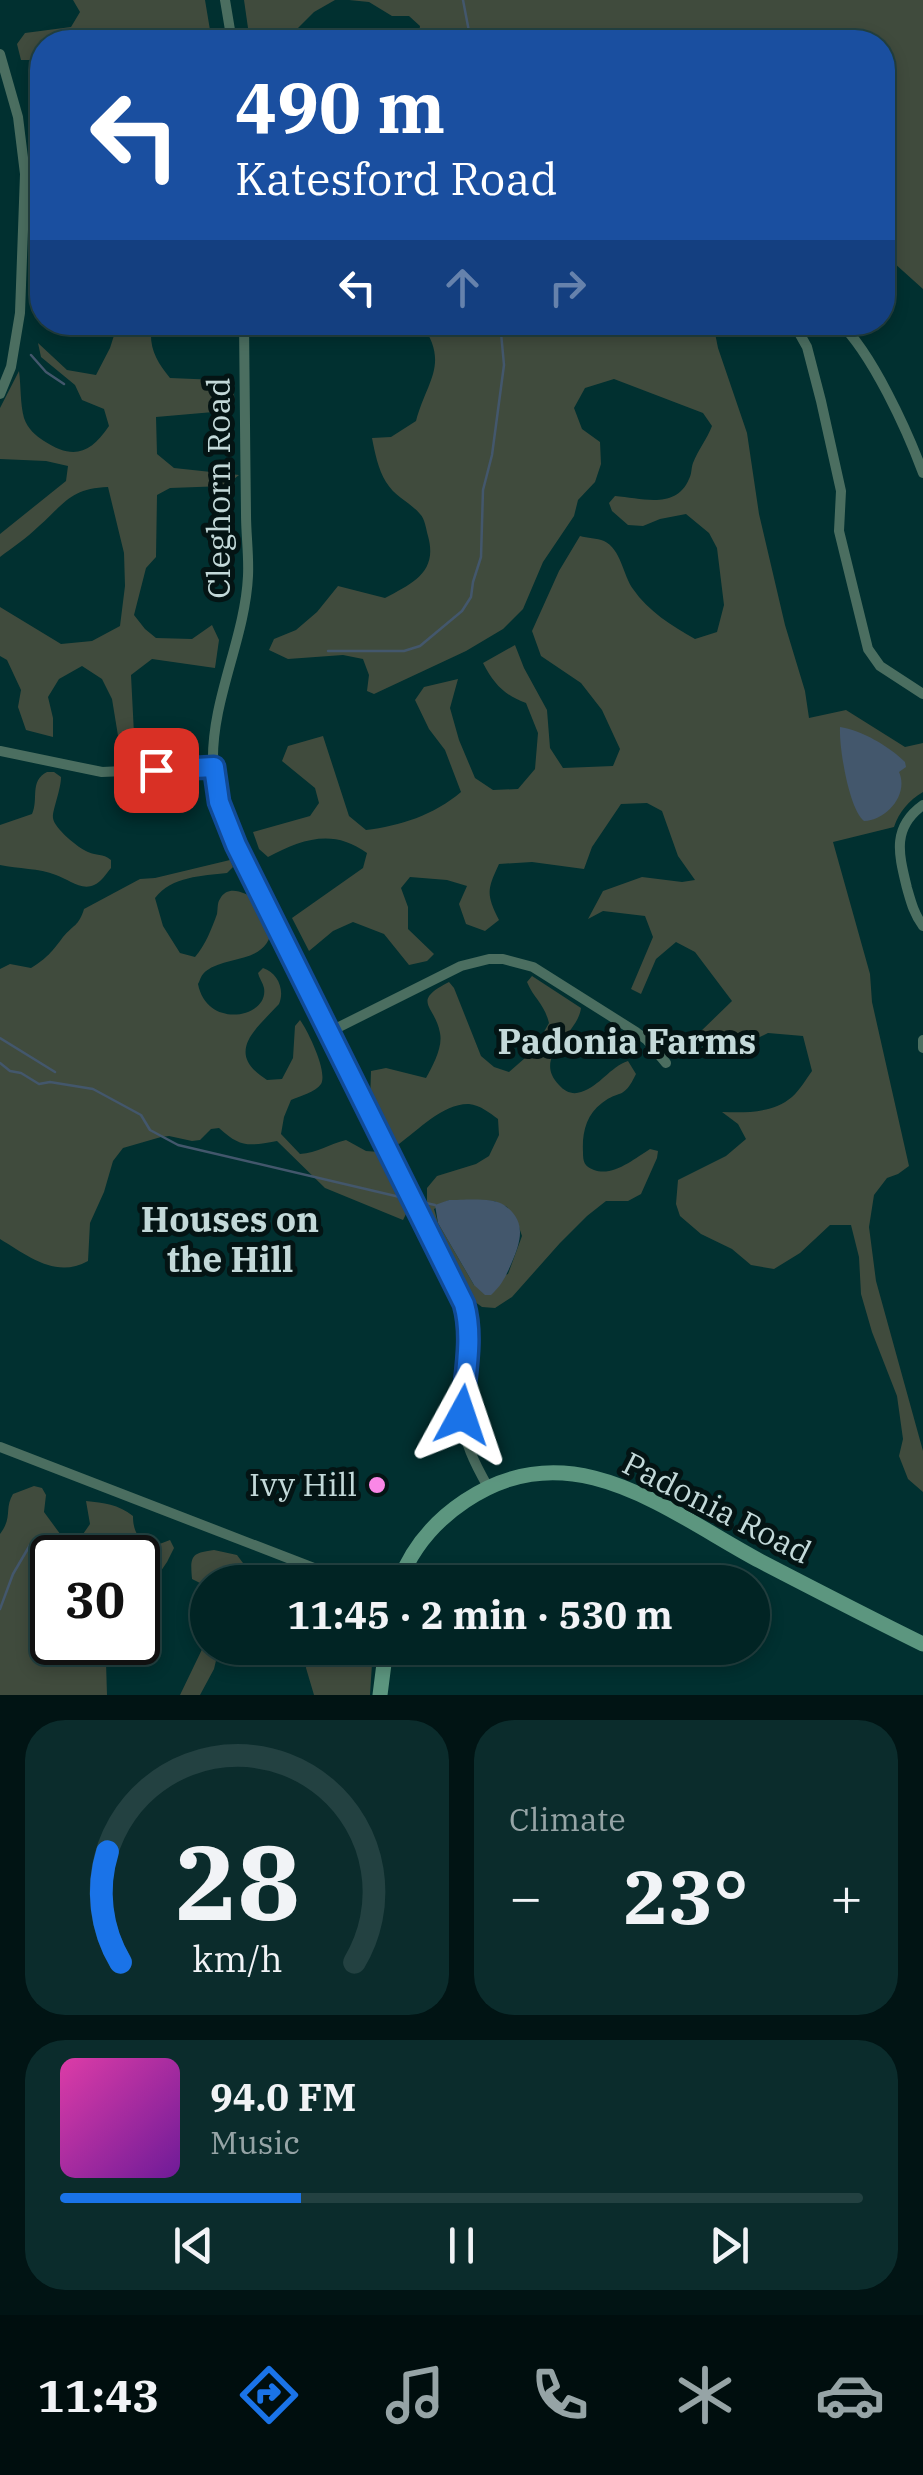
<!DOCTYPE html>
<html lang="en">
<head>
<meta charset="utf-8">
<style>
  :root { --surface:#012424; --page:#0b2c2c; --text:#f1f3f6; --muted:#96a4a6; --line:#234141; --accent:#1a73e8 }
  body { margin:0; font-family:"IBM Plex Serif",serif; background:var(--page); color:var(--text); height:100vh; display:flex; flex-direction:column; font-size:38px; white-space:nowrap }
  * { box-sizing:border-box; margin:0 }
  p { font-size:32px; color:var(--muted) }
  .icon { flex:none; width:55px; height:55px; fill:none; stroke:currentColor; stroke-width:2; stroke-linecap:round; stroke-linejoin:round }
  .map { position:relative; height:1695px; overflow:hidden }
  .drawer { display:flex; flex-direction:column; gap:25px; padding:25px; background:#011414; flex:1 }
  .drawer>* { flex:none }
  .top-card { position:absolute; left:30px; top:30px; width:865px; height:305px; border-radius:40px; box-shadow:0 5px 15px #0003,0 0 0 2px var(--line); background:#1a4fa0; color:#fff; overflow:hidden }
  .speed { position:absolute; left:30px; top:1535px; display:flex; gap:20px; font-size:50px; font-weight:700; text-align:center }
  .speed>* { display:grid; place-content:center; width:130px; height:130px; border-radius:50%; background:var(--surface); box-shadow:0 5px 15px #0003,0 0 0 2px var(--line); line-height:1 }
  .speed .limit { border:5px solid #111; border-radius:15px; background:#fff; color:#111 }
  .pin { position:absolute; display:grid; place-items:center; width:85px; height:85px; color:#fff; margin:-42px; border-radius:20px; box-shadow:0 5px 15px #0006 }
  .me { position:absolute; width:110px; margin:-55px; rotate:5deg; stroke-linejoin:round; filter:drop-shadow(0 0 8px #0008) }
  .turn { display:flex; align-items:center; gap:35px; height:210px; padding:0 40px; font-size:45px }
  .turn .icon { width:130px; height:130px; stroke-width:2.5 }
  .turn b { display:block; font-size:70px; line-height:85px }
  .lanes { display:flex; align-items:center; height:95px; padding:0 40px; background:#0003; justify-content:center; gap:50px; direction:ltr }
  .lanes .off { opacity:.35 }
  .big { font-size:75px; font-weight:700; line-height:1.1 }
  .drawer .widget { flex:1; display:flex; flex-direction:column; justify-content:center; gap:15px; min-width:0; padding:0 35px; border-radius:40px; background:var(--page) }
  .drawer .dial { align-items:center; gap:0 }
  .dial svg { height:260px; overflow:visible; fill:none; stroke:var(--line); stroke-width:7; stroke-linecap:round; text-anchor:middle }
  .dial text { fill:var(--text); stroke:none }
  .song { display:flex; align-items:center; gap:30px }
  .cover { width:120px; height:120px; border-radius:15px; background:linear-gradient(135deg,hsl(320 70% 55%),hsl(280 70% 35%)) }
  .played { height:10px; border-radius:5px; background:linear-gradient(90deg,var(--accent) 30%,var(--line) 30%) }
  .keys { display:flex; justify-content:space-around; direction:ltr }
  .heat { display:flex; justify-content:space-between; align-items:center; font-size:55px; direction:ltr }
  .drawer .tiles { flex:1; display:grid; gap:25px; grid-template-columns:1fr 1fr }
  .widget:last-child { grid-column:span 2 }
  .trip { position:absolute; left:190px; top:1565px; width:580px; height:100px; border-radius:50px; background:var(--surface); box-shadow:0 5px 15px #0003,0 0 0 2px var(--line); font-weight:700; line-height:100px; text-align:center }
  .menu { display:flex; height:160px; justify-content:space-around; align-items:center; background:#000e0e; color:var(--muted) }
  .menu .icon { width:70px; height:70px }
  .menu .on { color:var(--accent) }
  .menu b { font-size:45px; color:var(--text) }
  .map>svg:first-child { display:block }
  .green { fill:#404b3d; fill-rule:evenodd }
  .water { fill:#43576c }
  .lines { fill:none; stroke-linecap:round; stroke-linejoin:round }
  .stream { stroke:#43576c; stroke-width:2.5 }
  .street { stroke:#4b6e60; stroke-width:10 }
  .secondary { stroke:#5c967f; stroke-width:15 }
  .route-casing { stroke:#114b97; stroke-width:25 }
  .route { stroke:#1a73e8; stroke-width:18 }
  .poi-dot { fill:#fa87e6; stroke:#041414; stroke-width:4 }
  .labels { text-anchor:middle; stroke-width:10; stroke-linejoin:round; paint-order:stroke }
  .street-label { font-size:32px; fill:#c3d9d9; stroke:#041414 }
  .poi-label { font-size:32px; fill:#c3d9d9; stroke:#041414; text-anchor:end }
  .neighbourhood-label { font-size:35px; font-weight:bold; fill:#c3d9d9; stroke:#041414 }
</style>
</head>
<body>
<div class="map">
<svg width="923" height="1695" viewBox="0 0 923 1695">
  <rect width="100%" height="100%" fill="#013030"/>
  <path class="green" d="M73,0H205L212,42H42V60H21L17,44L25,33L71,27L80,12Z
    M244,0H335L314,12L284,42H250Z
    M349,0H923V289L883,253L882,42H418L420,26L409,16H392L369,2Z
    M42,118V181L37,180L38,164L31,119Z
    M116,323H158L151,331C150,351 158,363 170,378L218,380L232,385L235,400L225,411L156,417L157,454L174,468L239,475L225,486L170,488L157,495L156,557L146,568L134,615L145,629L156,638L192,639L212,625L219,640L215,668L152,659L131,675L134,734C154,738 174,734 194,738L184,749L121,754L112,699L102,679L82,666L59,679L48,697L53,718V737L26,730L18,707L21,690L7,660L0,656V607L61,644L92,641L120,626L125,586L124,553L108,487C71,488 64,504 39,526C27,538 13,547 0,557V534L66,481L68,466L46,461L0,459V408L19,371C21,385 20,404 24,418C28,429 35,435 44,441C73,460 90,454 109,426L104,409L82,400L75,385L41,357L38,343L67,370L96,375L110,348L117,326Z
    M421,323H713L718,348L747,433L759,514L785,625L805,691L809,718L846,710L905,747L923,743V792C909,800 899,812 894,827L833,842L870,974L872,1002L909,1166L898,1174L887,1178L874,1195L869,1227L876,1281L923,1451V1492L908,1479L899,1456L903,1439L897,1396L872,1332L861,1294L859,1257L851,1225H830L800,1253L774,1269L751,1265L732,1249L701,1234L680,1216L676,1204L678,1180L726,1156L746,1139L738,1124L722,1112C746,1113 773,1113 792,1097C800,1090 806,1079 812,1071L803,1036L768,1033L718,1057L703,1048L697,1035L732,1001L695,952L676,942L656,959L641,994L631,989L653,937L645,916L603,911L588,919L603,891L642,877L682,882L695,880L678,856L662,811L647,803L621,804L592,847L584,869L532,862L499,864C487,890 486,894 499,920L485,931L466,924L459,904L467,886L447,880L410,877L401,888L408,907V929L434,954L427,961L409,965L384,934L353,922L333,931L309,951L292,918L363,868L367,853C333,828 302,839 268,857L259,849L253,832L310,816L319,803L315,788L282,761L288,746L323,736L349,816L366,830C400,826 434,815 461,792L445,750L429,729L415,700L424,687L458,679L450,708L459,740L475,778L493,790L518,789L535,769L538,733L526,703C504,695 494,684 483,663L515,645L524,668L547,710L550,748L563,768L613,766L620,749L602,710L581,683L541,656L532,631L559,571L580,536C587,538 597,538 604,541C621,549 623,575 633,589C648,611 672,626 695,639L717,632L724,605L717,548L709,533L686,514L660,519L643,526L628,525L612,511L609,503L615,496C642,498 676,510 689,479C692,474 691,468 693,463C698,450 707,439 712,426L703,413L614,379L585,388L574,408L582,429L600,442L601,464L595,482L578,500L574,516L543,562L523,609L503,629L466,651L374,694L367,691L369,675L363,659L343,655L288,659L269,650L274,639L296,630L317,612L338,586L385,598C413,583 438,572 428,536C426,529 425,519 420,514C410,502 395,497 386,482C378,469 375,453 372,438L391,437L416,421C427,380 450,364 421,323Z
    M47,772H54L61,777C61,790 52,811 53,818C54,828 78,848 88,852C97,856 102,853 111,860V868C106,874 101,882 94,885C81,891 68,879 56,875C39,868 18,869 0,865V825L32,814C39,799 29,781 47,772Z
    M230,860L233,867L227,873C202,876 172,876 155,898L163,926L180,953L195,957C205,946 212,928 217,914C218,909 217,903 220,899C228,884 245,893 255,899C265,905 272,912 272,924C271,965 228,954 206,971C201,975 201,978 198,984C207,1030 269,1018 264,988C263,983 259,978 258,973L263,968C278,973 285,990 279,1004C255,1030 224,1053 267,1080L282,1079L293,1058L295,1026L300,1020C308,1031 328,1072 321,1084C316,1092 300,1096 291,1100L284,1117L281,1134L300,1154C317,1153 329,1144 346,1140L366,1151L379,1152L406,1214L403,1220L325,1188L277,1141C248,1146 241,1148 219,1128L211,1129L200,1140L192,1141L169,1136L161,1137L123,1148L113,1161L104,1192L90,1223L88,1261C56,1279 28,1256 0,1239V969L10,964L31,968C47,958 52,952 63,937C73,925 79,926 84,909L140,879L155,878Z
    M532,976L581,1008C578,1035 531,1056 559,1085C565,1092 573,1095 581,1092C600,1086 610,1067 628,1061L636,1074C623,1101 620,1089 602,1103C586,1115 582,1133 583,1152C583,1162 584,1166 594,1170C613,1177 634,1159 650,1149L658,1151L657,1158L641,1194L628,1201H606L587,1216L560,1243L512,1297L495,1308L482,1307L467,1296L427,1211V1188L437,1176L476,1164L489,1156L499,1135L498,1119C490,1113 480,1105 469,1104C444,1103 418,1130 399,1144L391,1142L370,1102L371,1071L386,1068L426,1078C433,1065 443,1047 440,1033C435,1005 410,1002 449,982L454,988L481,1056L494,1067L509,1072L533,1051L549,1023C544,1003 534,999 527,982ZM449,1200L494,1201L507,1207L518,1224L522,1236L508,1274L474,1285L438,1223L434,1209Z
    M34,1486L42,1488L46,1495L44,1512L66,1542C79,1543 83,1534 90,1524L86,1501C104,1503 118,1504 133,1516C133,1531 138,1538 149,1548L170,1540L174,1548L167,1562L138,1605V1587L144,1568L141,1560L134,1555L127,1553L114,1558H52V1600L45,1621L52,1628V1642L121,1643L109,1655L106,1662L107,1695H0V1534C13,1517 4,1509 13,1494Z
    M214,1550L237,1555L246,1567L243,1582H208L207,1589L206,1586L192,1579C190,1556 191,1553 214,1550Z
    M207,1639L208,1648H219L214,1669L200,1695H180Z
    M308,1648H373L370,1695H314L306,1668Z"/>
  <path class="water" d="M840,727C861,730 889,746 905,762L906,767L899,772C909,794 887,820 864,821C849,809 839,748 840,727Z
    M449,1200C463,1200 493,1197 504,1205C527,1221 521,1241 512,1262C506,1276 502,1285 491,1295H485L474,1285L438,1223L435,1205Z"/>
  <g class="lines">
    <path class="stream" d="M463,0L471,42
      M31,355L46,372L64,384
      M328,651H404L420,646L462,611L471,597L473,582L481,557L483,490L492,455L504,365L500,322
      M0,1038L55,1072
      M0,1063L10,1071L21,1073L39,1084L50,1082L93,1089L141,1115L150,1130L178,1145L404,1198
      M417,1201L435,1205
      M0,1609L13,1574L30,1545"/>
    <path class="street" d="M225,0L232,42
      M0,54L18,117L25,174L20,313L11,367L0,394
      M244,322C245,387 245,450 246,514C246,535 249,555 248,576C245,639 211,700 213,764C214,792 224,819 236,845L463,1304C475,1340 461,1377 462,1414C463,1441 475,1464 488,1487
      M793,322L807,347L821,401L841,491L839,531L868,649L880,666L923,694
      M839,322C872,353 907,430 923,473
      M0,751L102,772L213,767
      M923,805C891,828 899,855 907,888C911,902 914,914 923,926
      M329,1032L461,966L489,959H503L533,967L636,1032L647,1040L666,1063
      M923,1040V1048
      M0,1447L350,1582"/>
    <path class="secondary" d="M399,1582C412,1548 435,1521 465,1501C572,1429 667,1511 760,1561C814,1589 868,1617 923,1644
      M380,1695L386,1648"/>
  </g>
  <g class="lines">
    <defs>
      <path id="route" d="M156,770L214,767L219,802L236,845L464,1304C474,1339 464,1379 462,1415"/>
    </defs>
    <use href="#route" class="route-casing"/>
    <use href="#route" class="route"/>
  </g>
  <circle class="poi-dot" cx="377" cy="1485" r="10"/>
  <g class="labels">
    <g class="street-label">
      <text transform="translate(219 488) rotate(-90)" y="11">Cleghorn Road</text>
      <text transform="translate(717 1508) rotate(27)" y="11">Padonia Road</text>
    </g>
    <g class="poi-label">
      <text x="357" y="1496">Ivy Hill</text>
    </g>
    <g class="neighbourhood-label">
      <text x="627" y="1054">Padonia Farms</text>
      <text x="230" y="1232">Houses on<tspan x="230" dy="40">the Hill</tspan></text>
    </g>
  </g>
</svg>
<div class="speed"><div class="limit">30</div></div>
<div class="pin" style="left:156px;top:770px;background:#d93025"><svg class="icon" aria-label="arrive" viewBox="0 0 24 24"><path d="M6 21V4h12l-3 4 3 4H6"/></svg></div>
<svg class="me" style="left:462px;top:1415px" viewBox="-20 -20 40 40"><path d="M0-17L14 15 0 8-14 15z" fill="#1a73e8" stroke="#fff" stroke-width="4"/></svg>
<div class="trip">11:45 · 2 min · 530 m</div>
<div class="top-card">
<div class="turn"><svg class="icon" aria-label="left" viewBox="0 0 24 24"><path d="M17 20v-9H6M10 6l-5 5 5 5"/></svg><div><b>490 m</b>Katesford Road</div></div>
<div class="lanes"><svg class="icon" aria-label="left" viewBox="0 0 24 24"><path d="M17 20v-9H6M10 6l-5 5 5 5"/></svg><svg class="icon off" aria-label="ahead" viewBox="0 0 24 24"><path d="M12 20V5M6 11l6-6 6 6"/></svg><svg class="icon off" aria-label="right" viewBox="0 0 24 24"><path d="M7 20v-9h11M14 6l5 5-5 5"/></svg></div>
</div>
</div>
<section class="drawer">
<div class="tiles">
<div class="widget dial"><svg viewBox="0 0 100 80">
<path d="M14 69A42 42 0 1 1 86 69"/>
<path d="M14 69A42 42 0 0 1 10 35" stroke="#1a73e8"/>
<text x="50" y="56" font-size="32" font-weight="700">28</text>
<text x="50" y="72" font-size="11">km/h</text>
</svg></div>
<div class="widget"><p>Climate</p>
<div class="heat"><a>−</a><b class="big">23°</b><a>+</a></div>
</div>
<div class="widget">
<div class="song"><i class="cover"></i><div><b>94.0 FM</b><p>Music</p></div></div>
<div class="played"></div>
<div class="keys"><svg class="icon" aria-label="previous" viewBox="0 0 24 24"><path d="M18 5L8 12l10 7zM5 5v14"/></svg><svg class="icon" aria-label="pause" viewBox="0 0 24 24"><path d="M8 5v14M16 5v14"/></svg><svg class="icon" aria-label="next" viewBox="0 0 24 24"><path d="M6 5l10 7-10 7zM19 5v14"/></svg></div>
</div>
</div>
</section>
<nav class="menu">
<b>11:43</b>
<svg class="icon on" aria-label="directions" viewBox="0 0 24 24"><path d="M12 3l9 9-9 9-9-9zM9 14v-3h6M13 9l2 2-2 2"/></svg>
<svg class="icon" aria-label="music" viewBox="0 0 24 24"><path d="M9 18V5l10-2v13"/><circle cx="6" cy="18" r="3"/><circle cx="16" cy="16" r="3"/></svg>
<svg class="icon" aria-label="phone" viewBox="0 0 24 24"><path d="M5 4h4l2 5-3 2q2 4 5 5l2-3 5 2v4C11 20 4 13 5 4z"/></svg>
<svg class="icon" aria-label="climate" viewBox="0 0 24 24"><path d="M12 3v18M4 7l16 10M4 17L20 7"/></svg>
<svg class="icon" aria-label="car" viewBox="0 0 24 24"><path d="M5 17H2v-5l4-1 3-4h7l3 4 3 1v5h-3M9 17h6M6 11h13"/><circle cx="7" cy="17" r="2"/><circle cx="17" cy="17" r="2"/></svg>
</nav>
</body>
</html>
